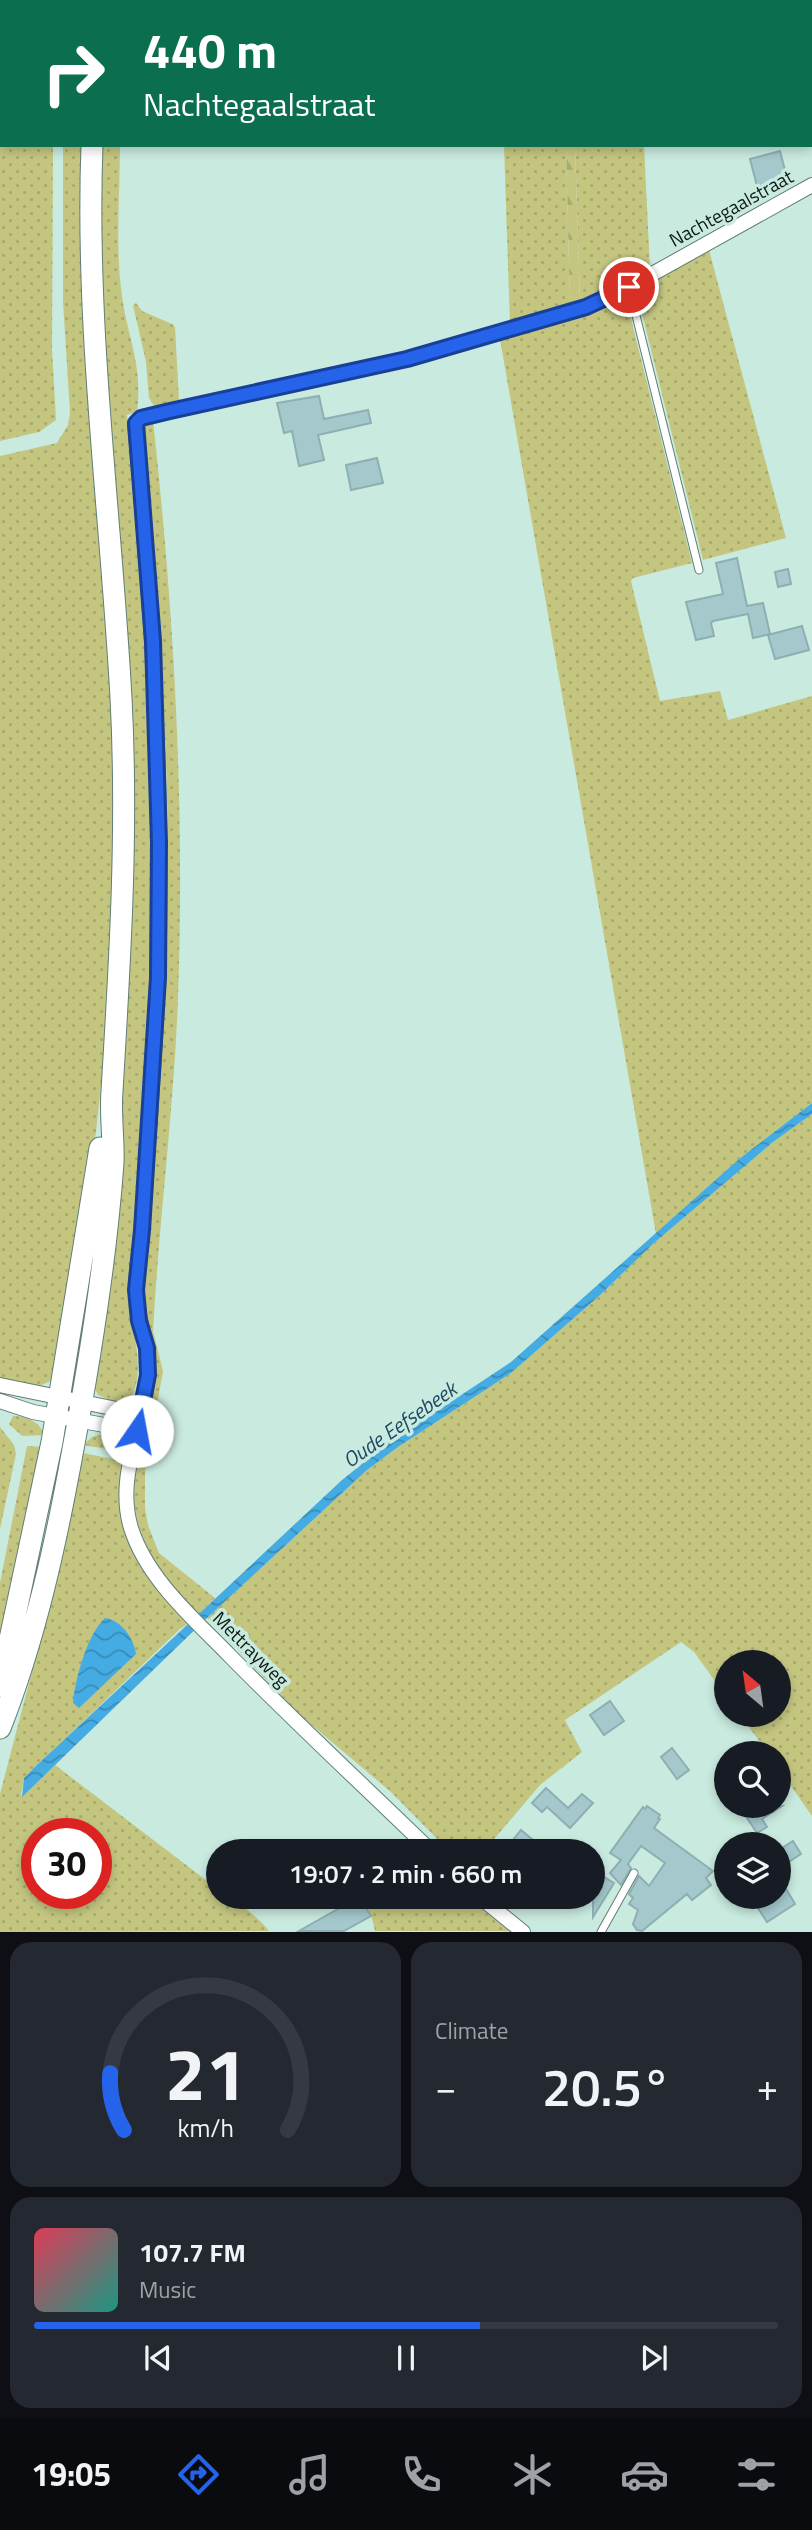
<!DOCTYPE html>
<html lang="en">
<head>
<meta charset="utf-8">
<style>
  :root { --surface:#171b24; --page:#242831; --text:#f1f3f6; --muted:#9ea1a6; --line:#363941; --accent:#2563eb }
  body { margin:0; font-family:"Titillium Web",sans-serif; background:var(--page); color:var(--text); height:100vh; display:flex; flex-direction:column; font-size:26px; white-space:nowrap }
  * { box-sizing:border-box; margin:0 }
  p { font-size:23px; color:var(--muted) }
  .icon { flex:none; width:38px; height:38px; fill:none; stroke:currentColor; stroke-width:2; stroke-linecap:round; stroke-linejoin:round }
  .map { position:relative; height:1932px; overflow:hidden }
  .side { display:flex; flex-direction:column; gap:10px; padding:10px; background:#0d0f14; flex:1 }
  .side>* { flex:none }
  .guide { position:absolute; left:0px; top:0px; width:812px; height:147px; box-shadow:0 4px 10px #0003; background:#0b6e4f; color:#fff; overflow:hidden }
  .needle { width:46px; rotate:331deg }
  .fabs { position:absolute; left:714px; top:1650px; display:grid; gap:14px }
  .fabs a { display:grid; place-items:center; width:77px; height:77px; border-radius:50%; background:var(--surface); box-shadow:0 4px 10px #0003; font-size:35px }
  .speed { position:absolute; left:21px; top:1818px; display:flex; gap:14px; font-size:35px; font-weight:700; text-align:center }
  .speed>* { display:grid; place-content:center; width:91px; height:91px; border-radius:50%; background:var(--surface); box-shadow:0 4px 10px #0003; line-height:1 }
  .speed .limit { border:10px solid #d22; background:#fff; color:#111 }
  .pin { position:absolute; display:grid; place-items:center; width:60px; height:60px; color:#fff; margin:-30px; border:4px solid #fff; border-radius:50%; box-shadow:0 2px 7px #0007 }
  .me { position:absolute; width:77px; margin:-38px; rotate:12deg; stroke-linejoin:round; filter:drop-shadow(0 0 5px #0008) }
  .turn { display:flex; align-items:center; gap:24px; height:147px; padding:0 28px; font-size:32px }
  .turn .icon { width:91px; height:91px; stroke-width:2.5 }
  .turn b { display:block; font-size:49px; line-height:60px }
  .big { font-size:52px; font-weight:600; line-height:1.1 }
  .side .widget { flex:1; display:flex; flex-direction:column; justify-content:center; gap:10px; min-width:0; padding:0 24px; border-radius:21px; background:var(--page) }
  .side .dial { align-items:center; gap:0 }
  .dial svg { height:182px; overflow:visible; fill:none; stroke:var(--line); stroke-width:7; stroke-linecap:round; text-anchor:middle }
  .dial text { fill:var(--text); stroke:none }
  .song { display:flex; align-items:center; gap:21px }
  .cover { width:84px; height:84px; border-radius:10px; background:linear-gradient(135deg,hsl(350 70% 55%),hsl(170 70% 35%)) }
  .played { height:7px; border-radius:4px; background:linear-gradient(90deg,var(--accent) 60%,var(--line) 60%) }
  .keys { display:flex; justify-content:space-around; direction:ltr }
  .heat { display:flex; justify-content:space-between; align-items:center; font-size:38px; direction:ltr }
  .side .tiles { flex:1; display:grid; gap:10px; grid-template-columns:1fr 1fr }
  .widget:last-child { grid-column:span 2 }
  .trip { position:absolute; left:206px; top:1839px; width:399px; height:70px; border-radius:35px; background:var(--surface); box-shadow:0 4px 10px #0003; font-weight:600; line-height:70px; text-align:center }
  .menu { display:flex; height:112px; justify-content:space-around; align-items:center; background:#090b0e; color:var(--muted) }
  .menu .icon { width:49px; height:49px }
  .menu .on { color:var(--accent) }
  .menu b { font-size:32px; color:var(--text) }
  .map>svg:first-child { display:block }
  .grass { fill:url(#grass-dots); fill-rule:evenodd }
  .forest { fill:url(#forest-firs) }
  .water { fill:url(#water-waves) }
  .building { fill:#a4c8cc; stroke:#8cafb2; stroke-width:2 }
  .lines { fill:none; stroke-linecap:round; stroke-linejoin:round }
  .lane-casing { stroke:#607e74; stroke-width:9 }
  .street-casing { stroke:#607e74; stroke-width:16 }
  .primary-casing { stroke:#607e74; stroke-width:23 }
  .lane { stroke:#fff; stroke-width:7 }
  .street { stroke:#fff; stroke-width:14 }
  .primary { stroke:#fff; stroke-width:21 }
  .route-casing { stroke:#184099; stroke-width:18 }
  .route { stroke:#2563eb; stroke-width:12 }
  .labels { text-anchor:middle; stroke-width:7; stroke-linejoin:round; paint-order:stroke }
  .street-label { font-size:19px; fill:#0e1a16; stroke:#c9eadf }
  .water-label { font-size:21px; font-style:italic; fill:#204a61; stroke:#c9eadf }
</style>
</head>
<body>
<div class="map">
<svg width="812" height="1932" viewBox="0 0 812 1932">
  <defs>
    <pattern id="grass-dots" width="8" height="8" patternUnits="userSpaceOnUse" patternTransform="scale(1.75)"><rect width="8" height="8" fill="#c4c680"/><path d="M2 2h.1M6 6h.1" fill="none" stroke="#a7aa6e" stroke-width="1.8" stroke-linecap="round"/></pattern>
    <pattern id="forest-firs" width="22" height="20" patternUnits="userSpaceOnUse" patternTransform="scale(1.75)"><rect width="22" height="20" fill="#c4c680"/><path d="M5 1l3.5 6h-7zM16 11l3.5 6h-7z" fill="#a7aa6e"/></pattern>
    <pattern id="water-waves" width="16" height="10" patternUnits="userSpaceOnUse" patternTransform="scale(1.75)"><rect width="16" height="10" fill="#45ace3"/><path d="M0 5q4-4 8 0t8 0" fill="none" stroke="#388bb7"/></pattern>
  </defs>
  <rect width="100%" height="100%" fill="#c9eadf"/>
  <path class="grass" d="M0,0H55L2,2V145H53L52,349L56,420L39,432L0,441Z
    M63,145H84L114,765L113,891L108,1024L89,1194L52,1380C36,1391 17,1384 0,1381V456L57,443L68,425L70,412L63,302Z
    M101,145H120C120,195 115,247 122,296C128,340 143,364 137,412L127,415L145,613L153,766L151,933L147,1060L130,1299C131,1335 148,1368 129,1403H117L98,1395L94,1387L117,1162L114,479L103,311Z
    M504,145H566L570,304L510,324Z
    M575,145H644L650,269L580,300Z
    M709,250L786,538L703,560L637,293L639,288Z
    M620,298L626,301L628,307L692,563L633,578L631,581L660,701L720,691L728,720L812,696V1103L739,1159L656,1234L500,339C540,330 583,318 620,298Z
    M136,303L142,311L172,324L175,327L179,400L154,406L149,398L146,362L133,305Z
    M153,420C174,612 185,805 178,998C174,1109 159,1220 153,1331L163,1371L145,1472V1508L148,1525L159,1553L215,1598L198,1615C171,1584 144,1555 136,1514C129,1479 144,1446 146,1412C147,1371 140,1331 142,1291C146,1170 160,1049 166,928C173,763 156,598 142,433L146,424Z
    M812,1114V1816L779,1769V1754L768,1753L740,1715H779V1662H726V1696L694,1652L681,1642L565,1720L582,1752L540,1785L484,1851H449L391,1792L300,1715L207,1618L367,1470L398,1447L511,1373L598,1297L654,1243L773,1142Z
    M13,1416C28,1416 39,1422 45,1435L22,1436L9,1424Z
    M0,1427L14,1445L16,1454L0,1529Z
    M103,1434L118,1437L125,1452L83,1445L92,1437Z
    M27,1446L45,1447L0,1648V1583Z
    M78,1452L123,1461C125,1485 122,1511 127,1533C135,1571 163,1597 189,1623L180,1629L24,1778L21,1796L55,1765L219,1890V1897C237,1897 258,1918 269,1931L0,1932V1794L35,1660ZM37,1834H96V1894H37Z
    M361,1897H474L517,1931H375L371,1914Z"/>
  <path class="forest" d="M566,145H575L580,300L570,304Z"/>
  <path class="water" d="M812,1103V1114L773,1142L654,1243L598,1297L511,1373L398,1447L367,1470L207,1618L22,1797L24,1778L36,1766L342,1480L387,1444L511,1362L739,1159Z
    M105,1618C121,1620 134,1638 136,1654L79,1708L73,1703C75,1679 87,1635 105,1618Z"/>
  <path class="building" d="M780,151L787,178L757,186L750,159Z
    M319,396L324,419L368,410L371,423L318,435L324,460L299,466L292,431L284,433L277,403Z
    M377,458L383,483L351,490L346,465Z
    M737,558L747,606L763,603L770,634L753,638L748,614L713,621L711,623L714,636L696,640L686,602L723,594L716,563Z
    M788,569L791,584L778,587L775,572Z
    M802,626L809,650L775,659L768,635Z
    M610,1701L624,1721L604,1735L590,1715Z
    M672,1748L689,1770L677,1779L661,1757Z
    M546,1788L568,1808L582,1794L593,1803L570,1828L547,1807L542,1812L532,1803Z
    M647,1806L660,1815L658,1818L660,1819L654,1828L713,1871L706,1878L711,1885L692,1900L687,1894L642,1931L637,1930L633,1924L638,1910L629,1904L633,1898L629,1894L639,1876L649,1886L665,1863L641,1846L628,1864L631,1868L621,1885L610,1873L621,1860L610,1853L643,1807L645,1809Z
    M739,1806H782L762,1819L767,1827L757,1833Z
    M521,1830L533,1840L524,1852H516L508,1846Z
    M793,1841L801,1854L784,1865L779,1857V1850Z
    M593,1870L614,1883L593,1917Z
    M779,1877L795,1904L767,1922L756,1905L769,1897H779Z
    M359,1897L371,1916L344,1931H299Z"/>
  <g class="lines">
    <defs>
      <path id="lane" d="M629,287L699,570
        M601,1932L634,1873"/>
      <path id="street" d="M0,1385L141,1414
        M0,1401L33,1412L137,1431
        M432,1852C365,1787 296,1723 230,1656C194,1619 147,1579 131,1528C115,1476 145,1425 148,1374C150,1345 136,1318 136,1289C136,1266 141,1242 143,1219C148,1139 155,1058 158,978C164,793 152,609 135,425L141,418L170,411L407,359L586,307L629,287L812,185
        M480,1897L523,1932"/>
      <path id="primary" d="M98,2V0
        M0,1686L52,1442L100,1148
        M0,1728C35,1639 56,1543 73,1449C91,1354 106,1259 113,1163C114,1139 110,1115 112,1091C120,960 128,829 121,698C111,514 85,330 92,145"/>
    </defs>
    <use href="#lane" class="lane-casing"/>
    <use href="#street" class="street-casing"/>
    <use href="#primary" class="primary-casing"/>
    <use href="#lane" class="lane"/>
    <use href="#street" class="street"/>
    <use href="#primary" class="primary"/>
  </g>
  <g class="lines">
    <defs>
      <path id="route" d="M137,1431L148,1375L147,1348L139,1321L136,1290L142,1230L158,978L159,843L153,641L136,423L141,418L170,411L407,359L586,307L629,287"/>
    </defs>
    <use href="#route" class="route-casing"/>
    <use href="#route" class="route"/>
  </g>
  <g class="labels">
    <g class="street-label">
      <text transform="translate(731 208) rotate(-29)" y="7">Nachtegaalstraat</text>
      <text transform="translate(251 1649) rotate(45)" y="7">Mettrayweg</text>
    </g>
    <g class="water-label">
      <text transform="translate(400 1425) rotate(-35)" y="7">Oude Eefsebeek</text>
    </g>
  </g>
</svg>
<div class="fabs">
<a><svg class="needle" viewBox="-14 -14 28 28"><path d="M0-13l5 13h-10z" fill="#e53935"/><path d="M0 13l5-13h-10z" fill="#9ea1a6"/></svg></a>
<a><svg class="icon" aria-label="search" viewBox="0 0 24 24"><circle cx="10" cy="10" r="6"/><path d="M15 15l6 6"/></svg></a>
<a><svg class="icon" aria-label="layers" viewBox="0 0 24 24"><path d="M12 4l9 5-9 5-9-5zM3 14l9 5 9-5"/></svg></a>
</div>
<div class="speed"><div class="limit">30</div></div>
<div class="pin" style="left:629px;top:287px;background:#d93025"><svg class="icon" aria-label="arrive" viewBox="0 0 24 24"><path d="M6 21V4h12l-3 4 3 4H6"/></svg></div>
<svg class="me" style="left:137px;top:1431px" viewBox="-20 -20 40 40"><circle r="19" fill="#fff"/><path d="M0-13L10 11 0 6-10 11z" fill="#2563eb"/></svg>
<div class="trip">19:07 · 2 min · 660 m</div>
<div class="guide">
<div class="turn"><svg class="icon" aria-label="right" viewBox="0 0 24 24"><path d="M7 20v-9h11M14 6l5 5-5 5"/></svg><div><b>440 m</b>Nachtegaalstraat</div></div>
</div>
</div>
<section class="side">
<div class="tiles">
<div class="widget dial"><svg viewBox="0 0 100 80">
<path d="M14 69A42 42 0 1 1 86 69"/>
<path d="M14 69A42 42 0 0 1 8 44" stroke="#2563eb"/>
<text x="50" y="56" font-size="32" font-weight="700">21</text>
<text x="50" y="72" font-size="11">km/h</text>
</svg></div>
<div class="widget"><p>Climate</p>
<div class="heat"><a>−</a><b class="big">20.5°</b><a>+</a></div>
</div>
<div class="widget">
<div class="song"><i class="cover"></i><div><b>107.7 FM</b><p>Music</p></div></div>
<div class="played"></div>
<div class="keys"><svg class="icon" aria-label="previous" viewBox="0 0 24 24"><path d="M18 5L8 12l10 7zM5 5v14"/></svg><svg class="icon" aria-label="pause" viewBox="0 0 24 24"><path d="M8 5v14M16 5v14"/></svg><svg class="icon" aria-label="next" viewBox="0 0 24 24"><path d="M6 5l10 7-10 7zM19 5v14"/></svg></div>
</div>
</div>
</section>
<nav class="menu">
<b>19:05</b>
<svg class="icon on" aria-label="directions" viewBox="0 0 24 24"><path d="M12 3l9 9-9 9-9-9zM9 14v-3h6M13 9l2 2-2 2"/></svg>
<svg class="icon" aria-label="music" viewBox="0 0 24 24"><path d="M9 18V5l10-2v13"/><circle cx="6" cy="18" r="3"/><circle cx="16" cy="16" r="3"/></svg>
<svg class="icon" aria-label="phone" viewBox="0 0 24 24"><path d="M5 4h4l2 5-3 2q2 4 5 5l2-3 5 2v4C11 20 4 13 5 4z"/></svg>
<svg class="icon" aria-label="climate" viewBox="0 0 24 24"><path d="M12 3v18M4 7l16 10M4 17L20 7"/></svg>
<svg class="icon" aria-label="car" viewBox="0 0 24 24"><path d="M5 17H2v-5l4-1 3-4h7l3 4 3 1v5h-3M9 17h6M6 11h13"/><circle cx="7" cy="17" r="2"/><circle cx="17" cy="17" r="2"/></svg>
<svg class="icon" aria-label="filters" viewBox="0 0 24 24"><path d="M4 7h16M4 17h16"/><circle cx="9" cy="7" r="2"/><circle cx="15" cy="17" r="2"/></svg>
</nav>
</body>
</html>
